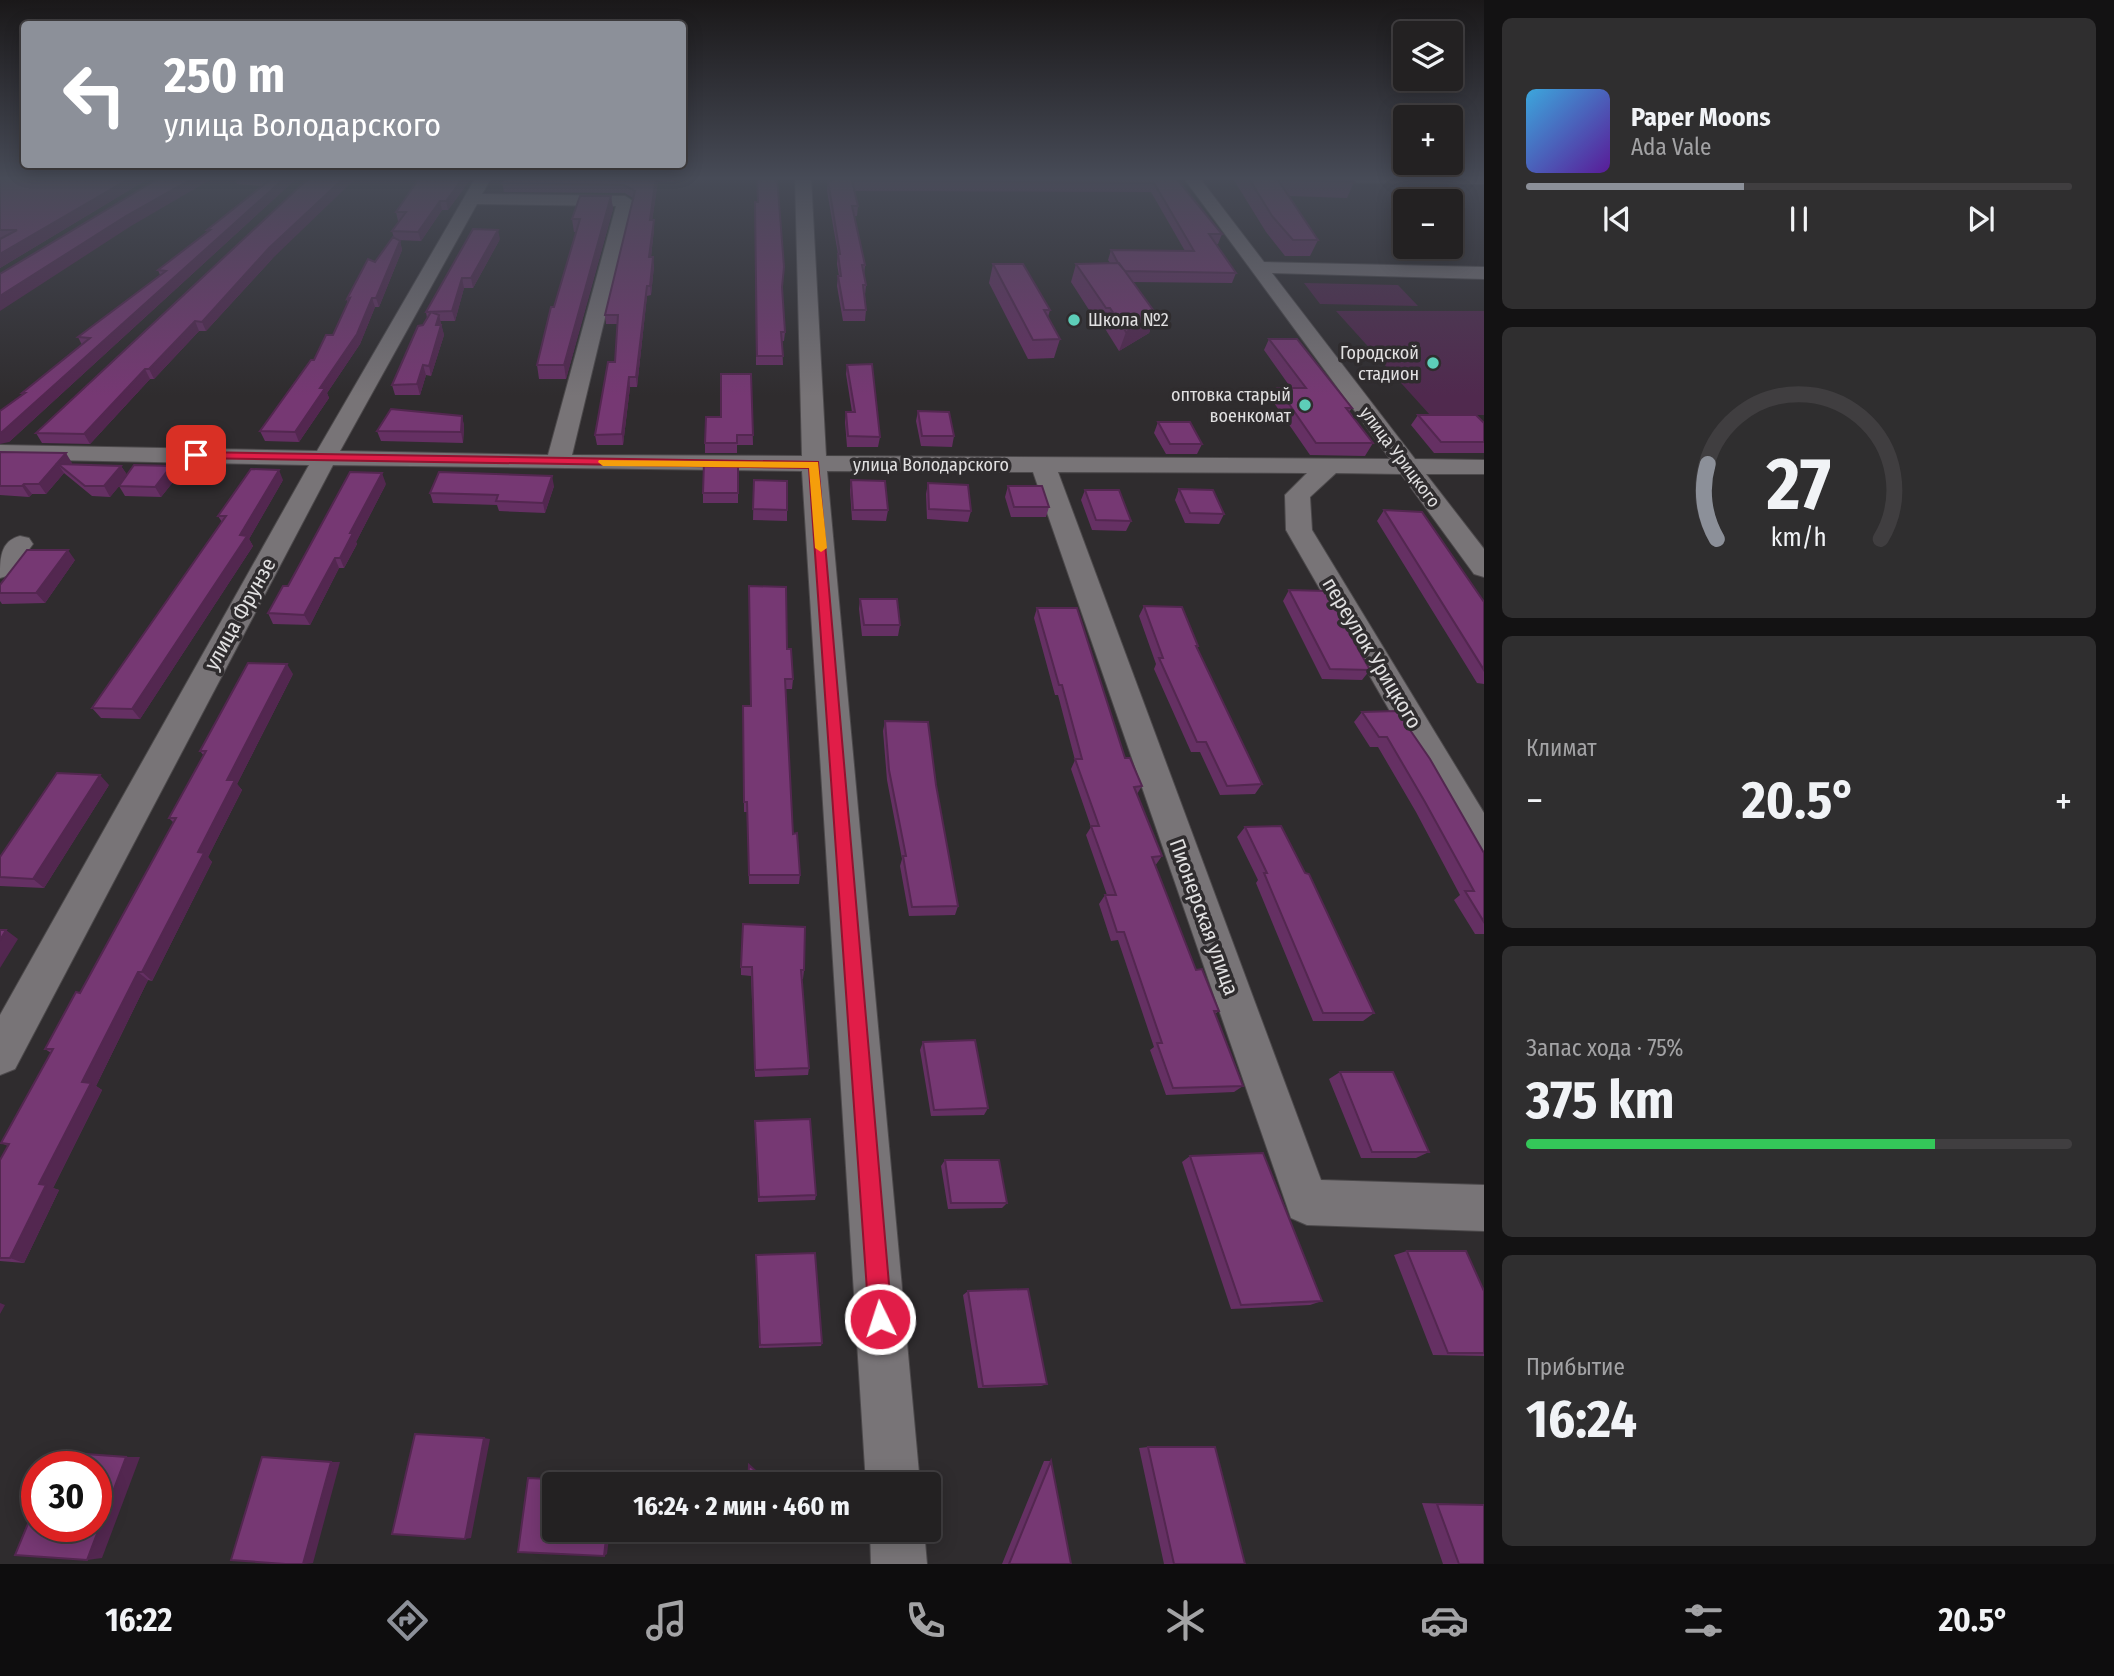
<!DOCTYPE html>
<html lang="ru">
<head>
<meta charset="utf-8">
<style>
  :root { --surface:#232122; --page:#2f2e2f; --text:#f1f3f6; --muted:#a3a3a5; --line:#403e40; --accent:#8c9099 }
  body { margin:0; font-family:"Fira Sans Condensed",sans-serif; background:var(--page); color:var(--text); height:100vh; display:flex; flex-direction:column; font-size:26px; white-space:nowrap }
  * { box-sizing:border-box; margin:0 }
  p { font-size:23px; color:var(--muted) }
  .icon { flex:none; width:38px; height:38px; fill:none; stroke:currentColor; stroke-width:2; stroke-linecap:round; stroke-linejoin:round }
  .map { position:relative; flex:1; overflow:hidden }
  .sheet { display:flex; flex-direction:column; gap:18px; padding:18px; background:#131213; width:630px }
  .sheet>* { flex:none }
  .banner { position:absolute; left:21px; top:21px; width:665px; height:147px; border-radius:7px; box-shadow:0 4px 18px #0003,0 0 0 2px var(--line); background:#8c9099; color:#fff; overflow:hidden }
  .fabs { position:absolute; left:1393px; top:21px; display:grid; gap:14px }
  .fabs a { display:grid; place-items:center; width:70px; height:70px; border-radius:7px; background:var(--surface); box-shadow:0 4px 18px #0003,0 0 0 2px var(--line); font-size:35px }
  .speed { position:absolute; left:21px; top:1451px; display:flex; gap:14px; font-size:35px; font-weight:700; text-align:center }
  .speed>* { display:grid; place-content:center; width:91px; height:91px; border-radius:50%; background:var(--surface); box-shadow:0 4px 18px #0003,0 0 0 2px var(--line); line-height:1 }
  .speed .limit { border:10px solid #d22; background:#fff; color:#111 }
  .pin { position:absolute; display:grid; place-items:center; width:60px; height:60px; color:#fff; margin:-30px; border-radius:14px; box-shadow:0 4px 10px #0006 }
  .me { position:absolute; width:77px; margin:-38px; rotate:356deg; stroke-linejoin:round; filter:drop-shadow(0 0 5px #0008) }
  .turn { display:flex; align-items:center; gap:24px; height:147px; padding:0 28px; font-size:32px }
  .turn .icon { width:91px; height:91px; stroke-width:2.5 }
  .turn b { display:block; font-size:49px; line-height:60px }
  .big { font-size:52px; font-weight:700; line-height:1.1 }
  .sheet .widget { flex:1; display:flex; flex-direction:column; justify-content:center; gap:10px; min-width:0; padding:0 24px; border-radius:10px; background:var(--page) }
  .sheet .dial { align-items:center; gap:0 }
  .dial svg { height:182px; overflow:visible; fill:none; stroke:var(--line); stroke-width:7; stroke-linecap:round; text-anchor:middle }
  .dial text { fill:var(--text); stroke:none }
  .song { display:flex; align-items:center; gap:21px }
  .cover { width:84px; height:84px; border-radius:10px; background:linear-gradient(135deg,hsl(200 70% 55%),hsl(270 70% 35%)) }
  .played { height:7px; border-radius:4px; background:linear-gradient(90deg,var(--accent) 40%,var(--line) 40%) }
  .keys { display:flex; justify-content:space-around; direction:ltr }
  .heat { display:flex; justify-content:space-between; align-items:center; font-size:38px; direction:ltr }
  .charge { height:10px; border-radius:5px; background:linear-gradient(90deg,#34c759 75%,var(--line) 0) }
  .trip { position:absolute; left:542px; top:1472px; width:399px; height:70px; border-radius:7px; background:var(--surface); box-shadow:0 4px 18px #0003,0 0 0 2px var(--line); font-weight:700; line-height:70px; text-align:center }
  .dock { display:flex; height:112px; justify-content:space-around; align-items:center; background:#0e0d0e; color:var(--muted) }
  .dock .icon { width:49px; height:49px }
  .dock .active { color:var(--accent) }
  .dock b { font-size:32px; color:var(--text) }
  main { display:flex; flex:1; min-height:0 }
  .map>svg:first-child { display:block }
  .green { fill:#50294e }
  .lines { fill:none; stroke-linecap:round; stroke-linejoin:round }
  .street-casing { stroke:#4c494b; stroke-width:2 }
  .street { fill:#787477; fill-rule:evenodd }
  .wall { fill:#653063 }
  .shaded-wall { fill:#532750 }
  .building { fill:#763873; stroke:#532750; stroke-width:2 }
  .route { fill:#e11d48; stroke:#92132f; stroke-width:2 }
  .slow { fill:#f59e0b }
  .poi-dot { fill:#5dceb9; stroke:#2f2c2e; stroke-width:2.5 }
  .labels { text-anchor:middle; stroke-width:7; stroke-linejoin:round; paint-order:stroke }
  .far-poi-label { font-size:18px; fill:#e1e0e1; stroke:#2f2c2e; text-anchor:end }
  .far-street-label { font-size:18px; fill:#e1e0e1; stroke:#2f2c2e }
  .street-label { font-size:21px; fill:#e1e0e1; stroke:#2f2c2e }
</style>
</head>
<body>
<main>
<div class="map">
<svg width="1484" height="1564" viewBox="0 0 1484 1564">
  <rect width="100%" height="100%" fill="#2f2c2e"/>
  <path class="green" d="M1304,283L1398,285L1418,306L1320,304Z
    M1336,311H1484V415H1430Z"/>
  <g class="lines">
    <defs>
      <path id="street" d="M476,177H492L482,194L625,196L633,201L572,455L802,456L795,177H811L826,456L1390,459L1183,177H1199L1264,262L1484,267V279L1272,273L1415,459L1484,460V474H1426L1484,549V577L1474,574L1401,474L1336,473L1310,497L1312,530L1484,813V859L1472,854L1286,530L1285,495L1307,473L1058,472L1321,1180L1484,1185V1231L1307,1225L1291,1218L1033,472L827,471L920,1484H866L802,471L333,465L15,1069L0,1075V1015L309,465L0,459V445L317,451ZM477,204L616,206L548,455L340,451Z
        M1305,177H1484V184L1313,182Z
        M20,536L29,538L33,544L10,575L0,578C0,559 0,541 20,536Z
        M870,1530H924L927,1564H871Z"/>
    </defs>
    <use href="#street" class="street-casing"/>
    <use href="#street" class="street"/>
  </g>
  <path class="wall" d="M0,177H151L0,268Z
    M234,177H298L9,442L23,394L22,393L82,345L78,337L160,275L158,270L208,232L207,230L261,186L237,184Z
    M420,177H472L448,210H442L421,241L397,240L400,241L402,250L379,307H375L360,344L327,393L329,398L299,442L265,441L260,431L333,335L348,303L347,299L394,238L392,231L399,221H398L396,212Z
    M506,177H674V182L658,181L652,220H654V229L651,257L654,266L651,295L647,296L637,387H630L623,445H597L595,435L615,362L618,324H606L605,315L633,198L625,193L504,192L502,183Z
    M1175,177L1222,234L1218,244H1216L1236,273L1232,283L1132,282L1156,314L1149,333L1119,351L1104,327H1100L1071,282L1076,264L1110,263L1108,260L1111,250L1185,251L1151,192L854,191L858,206L857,216H854L865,265L864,275L866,285L865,295L866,310L865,321H843L837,286L838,276H839L837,264L838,254L827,191L828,181L834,180Z
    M1232,177H1350L1354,182L1347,198L1289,196L1318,240L1310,256H1285L1266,232Z
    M611,196L613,209L566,379H539L537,365L576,232H574L572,219Z
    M755,202L784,267L782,291L785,332L784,341H782L783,365H756Z
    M500,239L473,288H464L455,321H440L444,335L431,376L426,375L420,395H395L392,385L427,318L426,312Z
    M273,258L206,331H199L154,379H150L90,444L42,443L36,433Z
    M993,264L1050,310L1048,317L1060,339L1054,358L1028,359L989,283Z
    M1269,339L1352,408L1349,412L1373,443L1365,456L1310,455L1272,400L1278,388H1291L1264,350Z
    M847,365L880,437L878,447H847L845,422L846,412H852L846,374Z
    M751,374L753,445H737V453H705V443L721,417Z
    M918,411L954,436L952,447L921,446L916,421Z
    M1418,415L1484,423V453H1434L1411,425Z
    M462,416L464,426L463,443L381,441L377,431Z
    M1158,422L1202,444L1197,454H1166L1154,433Z
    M0,452L72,463L71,464L121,466L127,475L171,466L177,477L161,497L125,496L119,486L110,497L92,496L64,473L46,494H32L29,497L0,495Z
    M738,462V503H703V493Z
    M283,480L249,539L253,546L140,719L101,718L92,708L222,522L218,516Z
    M754,480L787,481V521L753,520Z
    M851,480L888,510L886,521L852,520L850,490Z
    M928,483L971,511L968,522L927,519L926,494Z
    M386,484L356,542L357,544L344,568H339L310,625L273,624L268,613L288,586Z
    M554,486L545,513L499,511L497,505L433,503L430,493Z
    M1008,486L1049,507L1046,517H1011L1005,497Z
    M1179,489L1224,514L1219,524L1185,523L1175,500Z
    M1085,490L1131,521L1126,531L1092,530L1081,500Z
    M1384,510L1484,602V684L1477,683L1377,521Z
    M75,560L45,603L2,604L0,601V585Z
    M1289,590L1370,670L1362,680L1322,679L1283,601Z
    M860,599L900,625L898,636H862L859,609Z
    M1144,606L1198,646L1197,648L1262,784L1255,794L1220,795L1200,752H1191L1154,669L1156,664L1139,616Z
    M1037,608L1142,786L1137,794L1162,856L1155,866L1196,970L1219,1011L1215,1014L1243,1086L1234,1092L1166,1095L1150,1050L1154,1047L1118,940L1111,941L1099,904L1105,895H1107L1086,835L1091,827L1071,769L1075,760L1058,695H1055L1034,618Z
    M787,649L793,679L792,689H785L793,834L800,875L799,884H749L747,812H744L743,716Z
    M293,674L237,784L242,790L208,857L212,862L152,981L148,980L96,1086L102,1090L53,1188L59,1190L24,1263L0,1261V1160L8,1146L1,1143L51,1053L45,1049L80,993L174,823L169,818L204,756L200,751Z
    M1397,711L1484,853V934H1475L1454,900L1460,895L1416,812L1378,747H1370L1354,722L1362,712Z
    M885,721L936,785L958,906L955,915L909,916L900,866L902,859L887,780L883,731Z
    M109,785L44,888L0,886V857Z
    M1245,827L1305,873L1374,1013L1363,1021H1313L1256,883L1258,880L1237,837Z
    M741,967L804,970L803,979H801L809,1068L808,1075L755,1077L751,976L741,975Z
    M923,1042L988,1108L984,1115L931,1116L920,1050Z
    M1340,1072L1429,1152L1416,1158H1361L1329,1079Z
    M755,1121L816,1195L815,1200L758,1202Z
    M1190,1156L1322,1301L1310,1305L1231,1309L1182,1162Z
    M945,1160L1007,1203L1002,1208L948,1209L941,1166Z
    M1407,1251L1484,1291V1356L1433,1355L1394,1255Z
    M756,1259L822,1343L821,1346L759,1348Z
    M968,1291L1047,1384L1041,1386L978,1388L963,1295Z
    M1148,1447L1245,1564H1164L1139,1448Z
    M1044,1461H1051L1071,1564H1002Z
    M1422,1503L1484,1505V1564H1443Z"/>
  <path class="shaded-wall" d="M132,177H151L0,268V254Z
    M195,177H215L131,226L0,311V296L126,216Z
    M286,177H298L9,442L0,444V433Z
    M345,177H357L273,258L206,331L202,322L269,248Z
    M464,177H472L448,210L446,201Z
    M656,177L658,181L651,229L650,220Z
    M611,196L613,209L566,379L564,365Z
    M440,201L442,210L421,241L418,232Z
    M654,220V229L650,266L649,257Z
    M498,230L500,239L473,288L471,278Z
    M400,241L402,250L379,307L376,298Z
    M653,257L654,266L651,295L650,286Z
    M462,278L464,288L455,321L452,311Z
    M647,286V296L637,387L636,377Z
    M372,298L375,307L360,344L327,393L329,398L299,442L295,432Z
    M1156,314L1149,333L1119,351L1126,332Z
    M439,315L444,335L431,376L429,366L436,325Z
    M195,321L199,331L154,379L149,369Z
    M423,365L426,375L420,395L417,384Z
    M145,369L150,379L90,444L84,434Z
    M629,377L630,387L623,445L622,434Z
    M462,416L464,426L463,443L461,432Z
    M66,453L72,463L66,470L58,464L64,473L46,494L39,484Z
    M121,466L128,476L110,497L104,486Z
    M171,466L177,477L161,497L155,487Z
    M279,470L283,480L249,539L253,546L140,719L132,709L240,535Z
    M382,473L386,484L356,542L357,544L344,568L340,558L350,533Z
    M552,476L554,486L545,513L543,503Z
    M24,484L32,494L29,497L22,486Z
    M68,550L75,560L45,603L36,593Z
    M335,558L339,568L310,625L304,615Z
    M287,664L293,674L237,784L242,790L208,857L212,862L152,981L142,972L198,852L227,780Z
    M100,775L109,785L44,888L33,879Z
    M6,930L18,939L0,968V940Z
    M138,972L148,980L96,1086L102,1090L53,1188L59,1190L24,1263L10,1258L39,1184L82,1082Z
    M0,1303L5,1305L0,1314Z
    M484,1438L490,1439L471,1538L465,1539Z
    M126,1457H140L102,1558L87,1560Z
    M331,1462H340L313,1563L303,1564Z
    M607,1530H610L607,1554L604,1556Z"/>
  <path class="building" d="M0,177H132L0,254V239L17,230H0Z
    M161,177H195L126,216L0,296V274Z
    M247,177H286L2,432L0,433V411L25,393H22L90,338L78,337L166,271L158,270L210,230H207L271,179Z
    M310,177H345L269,248L202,322L195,321L149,369H145L84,434L36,433Z
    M420,177H464L446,201H440L418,232L392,231L406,212H396Z
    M506,177H656L650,220H654L649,257H653L650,286H647L636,377H629L622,434L595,435L608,362H615L618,315H605L635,191L624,185L502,183Z
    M757,177H777L784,267L782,287L785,332H781L783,356H757L755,202H758Z
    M834,177H1175L1222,234H1209L1236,273L1125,271L1118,263L1111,250L1194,251L1154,183L852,181L858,206H852L865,265H862L866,285H863L866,310H844L838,276H841L838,254H840L828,181L834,180Z
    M1248,177H1350L1354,182L1278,180L1318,240H1293L1272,216Z
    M580,196H611L564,365H537L551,307H554L580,219H572Z
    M473,229L498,230L471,278H462L452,311L426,312Z
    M393,237L400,241L376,298H372L357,334L320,388H325L295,432L260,431L311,360H314L326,335H333L350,298L347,299L368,259L375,262Z
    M1119,263L1156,314L1126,332L1110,308H1106L1076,264Z
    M993,264H1023L1050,310H1044L1060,339L1033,340Z
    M431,312L439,315L436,325H441L429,366L423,365L417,384L392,385L418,326L423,325Z
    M1269,339H1297L1352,408H1346L1373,443H1316L1278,388H1306Z
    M872,364L880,437L848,436L846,412H855L847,365Z
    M721,374H751L753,435H737V443H705L706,417H721Z
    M391,409L462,416L461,432L377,431Z
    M918,411L949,412L954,436H922Z
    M1418,415H1476L1484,423V442H1441Z
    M1158,422H1190L1202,444H1170Z
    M0,452L66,453L39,484H24L22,486H0Z
    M704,462H738V493H703Z
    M58,464L121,466L104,486H85Z
    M134,465L171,466L155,487L119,486Z
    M251,469L279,470L240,535L247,536L132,709L92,708L226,516H218Z
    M350,472L382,473L350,533H353L340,558H335L304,615L268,613L283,586H288Z
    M439,472L552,476L543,503L496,501L498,495L430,493Z
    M754,480L787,481V510L753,509Z
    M851,480L885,481L888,510H853Z
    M928,483L968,485L971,511L929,509Z
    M1008,486H1042L1049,507H1014Z
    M1179,489L1213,490L1224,514L1190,513Z
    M1085,490H1119L1131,521L1096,520Z
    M1384,510L1422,512L1484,602V670Z
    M27,550H68L36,593H0V585Z
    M749,586L786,587L787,649H791L793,679H785L793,834L797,833L800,875H749L747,802H744L743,706H751Z
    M1289,590L1326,591L1370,670L1330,669Z
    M860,599H897L900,625H864Z
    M1144,606L1182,607L1198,646H1196L1262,784L1227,786L1206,742H1197L1159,658H1163Z
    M1037,608H1077L1125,758H1130L1142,786L1134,787L1162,856L1152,857L1196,970L1202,969L1219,1011H1214L1243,1086L1173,1088L1157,1043H1162L1124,932H1117L1105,895H1116L1091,826H1099L1075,759H1082L1062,685H1059Z
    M248,663L287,664L227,780H235L198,852L204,853L142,972H138L82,1082L91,1083L39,1184L46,1185L10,1258H0V1160L9,1144L1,1143L53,1049H45L76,992L80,993L176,818H169L206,751H200Z
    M1397,711L1430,759L1484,853V922L1465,891H1474L1425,802L1387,737H1379L1362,712Z
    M885,721L928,722L936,785L958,906L912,907L903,856H906L889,770Z
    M57,773L100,775L33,879L0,877V857Z
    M1281,826L1305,873L1309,874L1374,1013H1323L1264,873H1267L1245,827Z
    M743,924L805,927L804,970H801L809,1068L755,1070L752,967H741Z
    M0,930H6L0,940Z
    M975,1040L988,1108L934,1110L923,1042Z
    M1340,1072H1393L1429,1152H1372Z
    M810,1119L816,1195L759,1197L755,1121Z
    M1263,1153L1322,1301L1241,1305L1190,1156Z
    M945,1160H999L1007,1203H951Z
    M1407,1251H1466L1484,1291V1353H1448Z
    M815,1253L822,1343L760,1345L756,1255Z
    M1028,1289L1047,1384L983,1386L968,1291Z
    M415,1434L484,1438L465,1539L392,1534Z
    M1148,1447H1215L1245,1564H1174Z
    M58,1452L126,1457L87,1560L15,1555L37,1502V1526H96V1466H52Z
    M262,1457L331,1462L303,1564H285L231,1560Z
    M1051,1461L1071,1564H1009Z
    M749,1465L770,1484H748Z
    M528,1478L611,1482V1484H555V1530H607L604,1556L518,1552Z
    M1437,1504L1484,1505V1564H1459Z
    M747,1530H820L833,1542L747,1538Z"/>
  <linearGradient id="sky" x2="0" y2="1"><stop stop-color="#1a1819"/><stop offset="0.45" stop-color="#474b57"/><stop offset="1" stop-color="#474b57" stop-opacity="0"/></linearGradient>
  <rect width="1484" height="396" fill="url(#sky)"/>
  <path class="route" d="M196,452L818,462L892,1319L889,1327L880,1330L872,1327L869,1319L809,468L192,458L191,455Z"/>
  <path class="slow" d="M599,460L818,462L827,548L821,552L815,548L809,468L603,466L598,462Z"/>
  <g class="poi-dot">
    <circle cx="1074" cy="320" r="7"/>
    <circle cx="1433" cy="363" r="7"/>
    <circle cx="1305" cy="405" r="7"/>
  </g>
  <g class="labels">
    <g class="far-poi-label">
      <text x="1088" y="326" text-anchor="start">Школа №2</text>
      <text x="1419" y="359">Городской<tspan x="1419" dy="21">стадион</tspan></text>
      <text x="1291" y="401">оптовка старый<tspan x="1291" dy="21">военкомат</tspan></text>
    </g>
    <g class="far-street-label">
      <text transform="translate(1400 457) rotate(53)" y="6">улица Урицкого</text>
      <text x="931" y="471">улица Володарского</text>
    </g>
    <g class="street-label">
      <text transform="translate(240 614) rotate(-61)" y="7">улица Фрунзе</text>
      <text transform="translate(1372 653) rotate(59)" y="7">переулок Урицкого</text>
      <text transform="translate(1204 917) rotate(70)" y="7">Пионерская улица</text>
    </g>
  </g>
</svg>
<div class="fabs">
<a><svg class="icon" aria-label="layers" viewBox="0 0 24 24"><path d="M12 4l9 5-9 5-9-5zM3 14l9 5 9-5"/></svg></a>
<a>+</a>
<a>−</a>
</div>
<div class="speed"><div class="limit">30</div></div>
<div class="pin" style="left:196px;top:455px;background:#d93025"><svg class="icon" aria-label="arrive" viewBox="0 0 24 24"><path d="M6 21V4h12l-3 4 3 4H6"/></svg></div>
<svg class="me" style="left:880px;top:1319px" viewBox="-20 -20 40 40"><circle r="17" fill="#e11d48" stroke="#fff" stroke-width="3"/><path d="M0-11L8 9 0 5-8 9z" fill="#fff"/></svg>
<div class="trip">16:24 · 2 мин · 460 m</div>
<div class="banner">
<div class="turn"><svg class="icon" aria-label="left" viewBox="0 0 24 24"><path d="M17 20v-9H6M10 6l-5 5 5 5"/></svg><div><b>250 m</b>улица Володарского</div></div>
</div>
</div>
<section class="sheet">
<div class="widget">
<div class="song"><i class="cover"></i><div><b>Paper Moons</b><p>Ada Vale</p></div></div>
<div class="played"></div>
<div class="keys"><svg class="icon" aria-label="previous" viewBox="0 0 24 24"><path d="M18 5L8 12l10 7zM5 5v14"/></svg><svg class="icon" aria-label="pause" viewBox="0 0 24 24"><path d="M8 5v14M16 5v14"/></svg><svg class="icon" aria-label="next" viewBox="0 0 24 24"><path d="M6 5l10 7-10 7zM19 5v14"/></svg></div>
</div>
<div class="widget dial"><svg viewBox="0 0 100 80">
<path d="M14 69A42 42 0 1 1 86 69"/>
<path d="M14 69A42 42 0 0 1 10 36" stroke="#8c9099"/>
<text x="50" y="56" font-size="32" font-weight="700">27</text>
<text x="50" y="72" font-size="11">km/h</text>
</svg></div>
<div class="widget"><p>Климат</p>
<div class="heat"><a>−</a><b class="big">20.5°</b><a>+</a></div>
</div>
<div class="widget"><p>Запас хода · 75%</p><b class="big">375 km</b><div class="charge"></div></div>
<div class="widget"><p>Прибытие</p><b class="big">16:24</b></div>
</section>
</main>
<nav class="dock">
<b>16:22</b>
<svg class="icon active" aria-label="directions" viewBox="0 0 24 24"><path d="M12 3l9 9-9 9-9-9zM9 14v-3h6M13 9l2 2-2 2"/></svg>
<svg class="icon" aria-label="music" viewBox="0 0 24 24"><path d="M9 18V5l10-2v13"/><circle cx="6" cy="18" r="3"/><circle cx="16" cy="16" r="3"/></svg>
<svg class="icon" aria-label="phone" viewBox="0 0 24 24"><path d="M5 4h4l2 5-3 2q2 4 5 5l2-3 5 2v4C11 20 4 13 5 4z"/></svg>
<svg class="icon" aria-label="climate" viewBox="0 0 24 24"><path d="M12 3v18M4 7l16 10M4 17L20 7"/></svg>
<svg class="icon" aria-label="car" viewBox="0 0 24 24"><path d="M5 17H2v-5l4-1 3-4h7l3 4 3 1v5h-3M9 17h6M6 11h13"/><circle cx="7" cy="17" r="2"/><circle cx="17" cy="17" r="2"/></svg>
<svg class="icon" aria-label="filters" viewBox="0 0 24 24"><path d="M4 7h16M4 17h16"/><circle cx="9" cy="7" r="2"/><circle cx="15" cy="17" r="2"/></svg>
<b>20.5°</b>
</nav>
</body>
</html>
